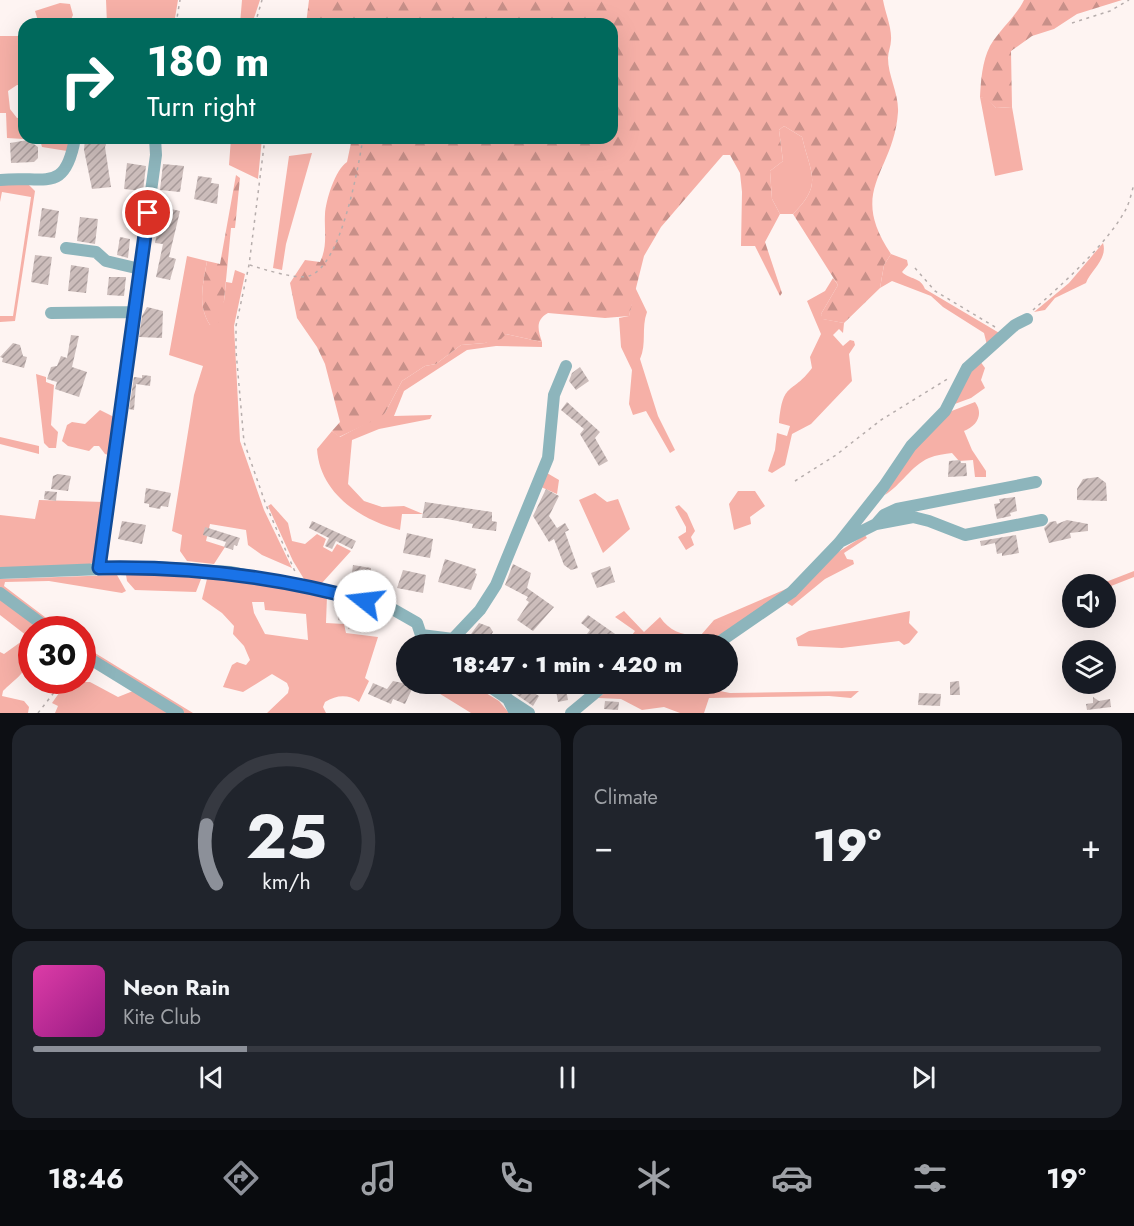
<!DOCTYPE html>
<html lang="en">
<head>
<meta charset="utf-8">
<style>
  :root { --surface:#171b24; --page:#20242c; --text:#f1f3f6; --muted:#9ea1a6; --line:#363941; --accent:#8c9099 }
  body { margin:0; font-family:Jost,sans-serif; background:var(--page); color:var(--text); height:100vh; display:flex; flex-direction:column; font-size:22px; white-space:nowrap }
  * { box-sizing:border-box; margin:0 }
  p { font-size:20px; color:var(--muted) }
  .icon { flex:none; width:33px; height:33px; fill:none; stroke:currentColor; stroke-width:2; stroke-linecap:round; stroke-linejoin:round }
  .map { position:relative; height:713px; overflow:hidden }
  .details { display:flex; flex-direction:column; gap:12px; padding:12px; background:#0d0f14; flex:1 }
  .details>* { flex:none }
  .hud { position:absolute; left:18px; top:18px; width:600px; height:126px; border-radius:18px; box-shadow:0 6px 24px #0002; background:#00695c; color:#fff; overflow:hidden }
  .tools { position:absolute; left:1062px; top:574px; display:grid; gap:12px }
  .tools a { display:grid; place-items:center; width:54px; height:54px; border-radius:50%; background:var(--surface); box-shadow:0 6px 24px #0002; font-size:30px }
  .speed { position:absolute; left:18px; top:616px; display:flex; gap:12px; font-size:30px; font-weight:700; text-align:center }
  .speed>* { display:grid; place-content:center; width:78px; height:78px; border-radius:50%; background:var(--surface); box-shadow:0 6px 24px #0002; line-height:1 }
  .speed .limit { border:9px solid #d22; background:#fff; color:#111 }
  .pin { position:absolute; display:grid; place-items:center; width:51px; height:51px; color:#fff; margin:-26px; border:3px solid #fff; border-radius:50%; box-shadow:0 2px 6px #0007 }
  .me { position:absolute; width:66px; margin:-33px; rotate:286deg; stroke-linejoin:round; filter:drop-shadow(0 0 4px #0008) }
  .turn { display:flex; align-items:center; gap:21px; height:126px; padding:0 30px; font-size:27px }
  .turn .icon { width:78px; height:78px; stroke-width:2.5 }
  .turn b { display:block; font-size:42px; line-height:51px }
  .big { font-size:45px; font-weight:800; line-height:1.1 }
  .details .card { flex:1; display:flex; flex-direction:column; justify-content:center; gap:9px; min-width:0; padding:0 21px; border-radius:18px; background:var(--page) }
  .details .dial { align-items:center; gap:0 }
  .dial svg { height:156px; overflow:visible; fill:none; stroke:var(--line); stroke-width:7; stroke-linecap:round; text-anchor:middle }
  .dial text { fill:var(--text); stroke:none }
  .song { display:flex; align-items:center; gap:18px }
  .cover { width:72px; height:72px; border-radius:9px; background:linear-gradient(135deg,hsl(320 70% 55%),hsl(310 70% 35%)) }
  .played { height:6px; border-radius:3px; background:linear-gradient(90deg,var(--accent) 20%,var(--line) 20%) }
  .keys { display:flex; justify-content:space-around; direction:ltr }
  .heat { display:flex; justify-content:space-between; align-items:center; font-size:33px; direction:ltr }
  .details .tiles { flex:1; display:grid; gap:12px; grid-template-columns:1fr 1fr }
  .card:last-child { grid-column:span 2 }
  .trip { position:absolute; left:396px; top:634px; width:342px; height:60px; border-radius:30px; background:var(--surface); box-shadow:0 6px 24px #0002; font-weight:800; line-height:60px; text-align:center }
  .tab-bar { display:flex; height:96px; justify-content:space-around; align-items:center; background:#090b0e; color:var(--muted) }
  .tab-bar .icon { width:42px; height:42px }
  .tab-bar .current { color:var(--accent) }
  .tab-bar b { font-size:27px; color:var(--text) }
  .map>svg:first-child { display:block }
  .grass { fill:#f6b0a7; fill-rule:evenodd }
  .forest { fill:url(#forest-firs) }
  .building { fill:url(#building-hatch) }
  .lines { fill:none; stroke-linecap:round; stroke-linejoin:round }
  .path { stroke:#b6adac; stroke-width:1.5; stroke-dasharray:3 4.5; stroke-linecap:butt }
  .minor { stroke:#8db5bc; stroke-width:12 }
  .route-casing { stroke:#114b97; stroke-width:15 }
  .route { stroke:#1a73e8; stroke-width:10 }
</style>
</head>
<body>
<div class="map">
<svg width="1134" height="713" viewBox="0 0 1134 713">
  <defs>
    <pattern id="forest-firs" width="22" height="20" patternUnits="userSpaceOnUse" patternTransform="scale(1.5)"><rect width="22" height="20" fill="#f6b0a7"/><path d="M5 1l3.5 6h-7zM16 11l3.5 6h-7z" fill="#c89089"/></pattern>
    <pattern id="building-hatch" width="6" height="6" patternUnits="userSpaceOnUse" patternTransform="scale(1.5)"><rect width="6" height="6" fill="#ccbdbb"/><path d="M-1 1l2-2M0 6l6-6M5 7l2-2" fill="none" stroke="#a79a99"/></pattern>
  </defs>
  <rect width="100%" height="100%" fill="#fef4f2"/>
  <path class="grass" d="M106,0H178L174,24H107Z
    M242,0H260L252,24H240Z
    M60,3L70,4L73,15L69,24H39L35,11Z
    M0,36H24V86L17,85L8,91L10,109L17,118L24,117V138H71L67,151L42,147L40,140L7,138L6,113H0Z
    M980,97L986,98L996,108L1012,107L1023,170L995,176Z
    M784,126L802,137C811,175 823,184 793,214H780L772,199L770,171L783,161L779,130Z
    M231,138H262L258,179L229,165Z
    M312,153L286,244L282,270L273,268L289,156Z
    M0,183L28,184L35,191L15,321L0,322V316H13L31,197L2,192L0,202Z
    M1103,243C1108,259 1091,270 1086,283L1055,298L1045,310L1034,312L1069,283Z
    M891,254L907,260L908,265L902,272C910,280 921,277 925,289L1001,334L987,345L984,333L943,307L931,296L892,281L880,288L884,265Z
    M187,256L207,261C203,284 197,305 210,325L224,301L226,282L232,283L235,270L245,274L234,326L240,441L264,510L292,568L262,555L248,545L246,530L210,524L206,541L225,547L214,564L187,561L180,551L182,535L172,531L194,395L203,366L169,355Z
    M833,278L838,285L821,314L823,319L844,323L843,333L839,329L833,335L843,346L850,340L854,341L855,345L849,354L852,381L811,424L792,434L785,465L772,473L768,471L775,450L777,433L787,436L790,426L779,423C783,380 791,396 812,368L810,357L821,334L807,301L825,291Z
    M635,287L647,312C641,328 647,344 640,359L658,416L675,450L670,453L646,411L633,415L629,404L632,370L621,347L619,318L629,316Z
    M506,334L542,342V347L496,346L467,350L404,391L394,416L432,415L430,419L379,429L352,440L348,484L364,501L382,507L404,506L423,514H402L400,530C361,520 320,494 317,449L332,431L340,437L385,413L402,381L425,366L436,364L461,345L485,343Z
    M980,361L985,368L981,380L985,388L971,398L952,405L965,376Z
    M36,374L46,377V382L54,385L51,425L58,432L56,448H49L44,443Z
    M975,402C984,414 977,426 964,431L972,450L986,471V477H975L973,460L959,461L952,453C945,454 936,455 929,458C911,466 901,485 885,495L911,453L949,412Z
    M100,410L116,418L112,456L105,454L99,446H94L89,451L68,446L62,441L67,425L72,422L85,424Z
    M0,437L39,446V454L0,444Z
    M547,473L559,480L557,494L541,487Z
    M738,491H755L765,506L750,517L751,524L734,530L729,504Z
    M595,493L607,502L618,499L630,529L603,553L579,500Z
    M39,500L104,502L94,562L90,564L0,569V515L35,519Z
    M271,504L288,523L292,541L305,544L317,534L326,539L323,547L332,552L337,544L351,551L321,584L304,579L293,561L268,506Z
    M679,505L687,513L695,531L691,537L694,545L686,550L678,537L686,532V527L675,507Z
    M865,535L867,538L844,553L847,559L853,560L854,564L825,579L792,606L787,603L835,554Z
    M1134,571V577L1106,588V585H1098Z
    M175,572L203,574L196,592L135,590L127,581L126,575Z
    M117,575L126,591L122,593L49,581L5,582L4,586L62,630H55L0,589V579Z
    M208,575L327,596L326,623L344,624L346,633L378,637L365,678L369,681L359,702C348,694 337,695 325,702L323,707L326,713H267L288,693L289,688L287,683L272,674L243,692L223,687L232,665L237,662L246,665L250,660L244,646L233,634L234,626L222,613L202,599ZM252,602H264L265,610L306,614L308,640L265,634L254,613Z
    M786,589H789L709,645H625L635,631L615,617L624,611L644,632L660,617C670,632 684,636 701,635L714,620Z
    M0,597L45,630H32L31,639L0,615Z
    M910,611L909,623L918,632L909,643L904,645L899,641L842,648L798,646L796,638L809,631Z
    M22,641L26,644C26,676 25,670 3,691L2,696L24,701L29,707L28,713H0V652L4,654Z
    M82,645L193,713H182L83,650Z
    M84,682H90L118,697L133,691L169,713H55L58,706L52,703L64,686L75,687Z
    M424,684H471L499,701L509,713H471Z
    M616,684H685L730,693L859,691L851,698L829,696L709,698L704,713H680L664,707L642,710L621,699L598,698Z"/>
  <path class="forest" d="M309,0H883C885,12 892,28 891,40C891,46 888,52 888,58C888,76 899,94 898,112C894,173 847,189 891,254L884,265L880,288L844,323L822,319L821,314L838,285L793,214C823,184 811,175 802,137L784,126L779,130L783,161L770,171L772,199L780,214L765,242L782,293L780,296L755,246H741L742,192L740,173L730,155H723L661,227L644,256L629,316L605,318L548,313C535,320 538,330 542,342L506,334L501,339L485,343L461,345L436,364L425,366L402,381L385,413L379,418L339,437L332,431L340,422L325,364L317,347L297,318L290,283L305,260L320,262C328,246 324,231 325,214C326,200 335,170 347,162L352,138H612V24H306Z
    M1024,0H1122L1077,14L1054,29L1032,36L1011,51L1012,107L996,108L986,99L980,97C981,80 982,62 990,46C1000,29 1015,18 1024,0Z
    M236,175L240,178L235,228H231L224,301L218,323L210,325C197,305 203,284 207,261L220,264Z"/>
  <path class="building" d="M85,138H105L107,141L105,147L111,187L92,189L84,150Z
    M28,140L38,147V158L34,162L11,163L10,143Z
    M127,163L146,166L143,191L124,189Z
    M163,164L184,166L180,192L160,190Z
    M198,176L212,178L211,183L219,184L217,204L194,199Z
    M162,207L180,211L169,257L176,259L170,280L156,277L163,244L155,243Z
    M42,208L59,211L55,238L38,236Z
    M80,217L98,219L95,244L77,241Z
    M120,237L130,239L128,258L117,255Z
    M35,255L52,257L48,285L31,282Z
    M71,265L89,268L86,293L68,291Z
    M109,277H126L124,296L107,295Z
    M147,307L163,311L162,338L139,337L142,316Z
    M71,335L79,336L72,367L87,372L79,397L55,389L57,382L47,379L51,367L57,366L61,356L67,358Z
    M13,343L20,345L23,356L27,357L24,368L2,362L3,358L0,357Z
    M580,367L589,381L576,390L569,381L572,373Z
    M142,375L151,376L150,386L136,384L134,410L129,409L134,377L142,378Z
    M567,402L600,432L595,438L608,461L599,466L580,434L584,429L561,410Z
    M960,460L961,463H966L967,476L948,477L949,461Z
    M58,474L71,476L68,491L51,489L53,476Z
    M1098,477L1106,483L1107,501L1077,500V489L1083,479Z
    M146,488L171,493L168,507L161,506L160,509L149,507V504L144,503Z
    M546,489L559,496L549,516L557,528L565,523L569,530L565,532L578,568L571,570L564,565L554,539L549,542L533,516Z
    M45,491L57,492L56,501L44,499Z
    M1015,497L1017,511L1010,513L1011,516L997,519L994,504L1000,503L999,499Z
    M425,502L492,512V521L497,522L496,531L472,528L473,524L442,518H422Z
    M1067,520L1088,524V531L1070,533L1071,538L1049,543L1044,528L1050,522L1056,521L1057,524Z
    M122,521L146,525L142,544L118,539Z
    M312,521L356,541L352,549L336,541L332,549L325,546L329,538L309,528Z
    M205,527L240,538L237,546L234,545L233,550L224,547L226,542L203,535Z
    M407,533L433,539L430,558L403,553Z
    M1016,535L1019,553L1002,556V553L997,554L995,543L981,546L980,541Z
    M445,559L476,569L475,573L477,574L471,590L438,582Z
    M513,564L531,573L527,588L554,607L533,631L517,620L529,602L526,600L528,597L505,585Z
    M353,565L371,568V587L351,580Z
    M610,566L615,582L597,588L591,573Z
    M403,570L426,575L423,593L397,588Z
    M338,609L361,611L364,619H372V630L348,629L349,623L338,620Z
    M588,615L618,636L614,645H593L584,638L590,630L581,623Z
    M479,623L490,627L493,632L486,643L471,634Z
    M393,681L407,684L405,686L412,689L405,704L393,699L391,704L368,694L373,683L387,689Z
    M959,681L960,695H950V682Z
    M501,684H529L526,688L539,696L533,706Z
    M555,684H565L568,700L558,702Z
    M919,693L941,694L940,706L918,705Z
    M1093,697L1099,701L1110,699L1111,707L1087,710L1086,704L1093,703Z
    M605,701L619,702L618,710L604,709Z"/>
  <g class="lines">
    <path class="path" d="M1072,23L1110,11L1129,0
      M176,24L180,0
      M255,24L262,0
      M265,138L249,265L236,326V351L244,442L266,505L296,574
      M250,265C262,269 298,280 309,276C341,266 358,169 363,138
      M915,268L935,291L995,327
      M1033,310C1061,286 1111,240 1127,207C1130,200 1132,191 1134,184
      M795,481L836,455L881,420L949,378
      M38,713L63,681"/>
    <path class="minor" d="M0,180C45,175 65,195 75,138
      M66,248L96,252L106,261L140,269
      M51,313L134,312
      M877,523L884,515L897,509L1036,482
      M842,541L876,524L913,517L929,521L965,535L1042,520
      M99,568L156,155L155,138
      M0,573L154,567L230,572L333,592L389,607L417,623L421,635L431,645
      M0,593L50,630
      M421,635L453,639L463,645
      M447,645L480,610L496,585L548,458L554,395L566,366
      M715,645L792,592L839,543L884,486L911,446L945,411L967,368L1015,325L1027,319
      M82,654L178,713
      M486,684L508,699L515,713
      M509,700L529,713
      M571,713L606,684"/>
  </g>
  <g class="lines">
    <defs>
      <path id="route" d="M148,213L99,568C191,566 276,576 365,601"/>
    </defs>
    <use href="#route" class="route-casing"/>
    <use href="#route" class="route"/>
  </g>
</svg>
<div class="tools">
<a><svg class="icon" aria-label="sound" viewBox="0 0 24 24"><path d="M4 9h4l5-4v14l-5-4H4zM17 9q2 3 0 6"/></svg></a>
<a><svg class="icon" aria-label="layers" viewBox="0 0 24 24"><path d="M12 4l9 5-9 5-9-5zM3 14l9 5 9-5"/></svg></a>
</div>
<div class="speed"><div class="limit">30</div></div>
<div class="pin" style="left:148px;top:213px;background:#d93025"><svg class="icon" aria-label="arrive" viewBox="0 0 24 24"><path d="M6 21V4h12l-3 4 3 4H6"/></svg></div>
<svg class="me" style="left:365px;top:601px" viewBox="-20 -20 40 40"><circle r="19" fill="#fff"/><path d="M0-13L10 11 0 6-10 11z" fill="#1a73e8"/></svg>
<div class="trip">18:47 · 1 min · 420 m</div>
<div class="hud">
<div class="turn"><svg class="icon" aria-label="right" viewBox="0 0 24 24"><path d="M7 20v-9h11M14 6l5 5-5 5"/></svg><div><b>180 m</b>Turn right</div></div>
</div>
</div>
<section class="details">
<div class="tiles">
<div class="card dial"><svg viewBox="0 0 100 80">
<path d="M14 69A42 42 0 1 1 86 69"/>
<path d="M14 69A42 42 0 0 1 9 39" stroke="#8c9099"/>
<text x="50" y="56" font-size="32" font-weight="700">25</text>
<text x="50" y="72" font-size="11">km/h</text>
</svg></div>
<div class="card"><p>Climate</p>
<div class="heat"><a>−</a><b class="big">19°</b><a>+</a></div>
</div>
<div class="card">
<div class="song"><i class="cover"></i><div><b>Neon Rain</b><p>Kite Club</p></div></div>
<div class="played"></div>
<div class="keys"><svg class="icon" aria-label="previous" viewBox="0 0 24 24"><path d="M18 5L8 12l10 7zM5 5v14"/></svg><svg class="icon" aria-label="pause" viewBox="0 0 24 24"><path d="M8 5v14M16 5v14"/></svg><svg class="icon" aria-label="next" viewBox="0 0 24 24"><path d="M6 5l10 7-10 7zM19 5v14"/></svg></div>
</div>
</div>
</section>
<nav class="tab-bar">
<b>18:46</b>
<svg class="icon current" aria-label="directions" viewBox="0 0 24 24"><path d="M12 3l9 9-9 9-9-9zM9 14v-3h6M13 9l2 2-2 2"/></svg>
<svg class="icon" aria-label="music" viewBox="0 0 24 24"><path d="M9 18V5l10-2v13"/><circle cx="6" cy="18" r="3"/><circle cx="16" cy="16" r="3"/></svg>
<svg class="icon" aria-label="phone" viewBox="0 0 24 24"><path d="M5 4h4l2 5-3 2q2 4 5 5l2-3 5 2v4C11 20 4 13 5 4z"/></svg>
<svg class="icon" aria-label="climate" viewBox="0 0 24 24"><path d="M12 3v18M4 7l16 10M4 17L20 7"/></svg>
<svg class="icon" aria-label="car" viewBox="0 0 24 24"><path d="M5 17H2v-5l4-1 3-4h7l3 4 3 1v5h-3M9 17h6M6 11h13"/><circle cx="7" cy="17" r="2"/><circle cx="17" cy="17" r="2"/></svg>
<svg class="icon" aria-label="filters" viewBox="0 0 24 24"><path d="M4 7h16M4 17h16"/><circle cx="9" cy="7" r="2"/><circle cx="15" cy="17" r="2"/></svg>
<b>19°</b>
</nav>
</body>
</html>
